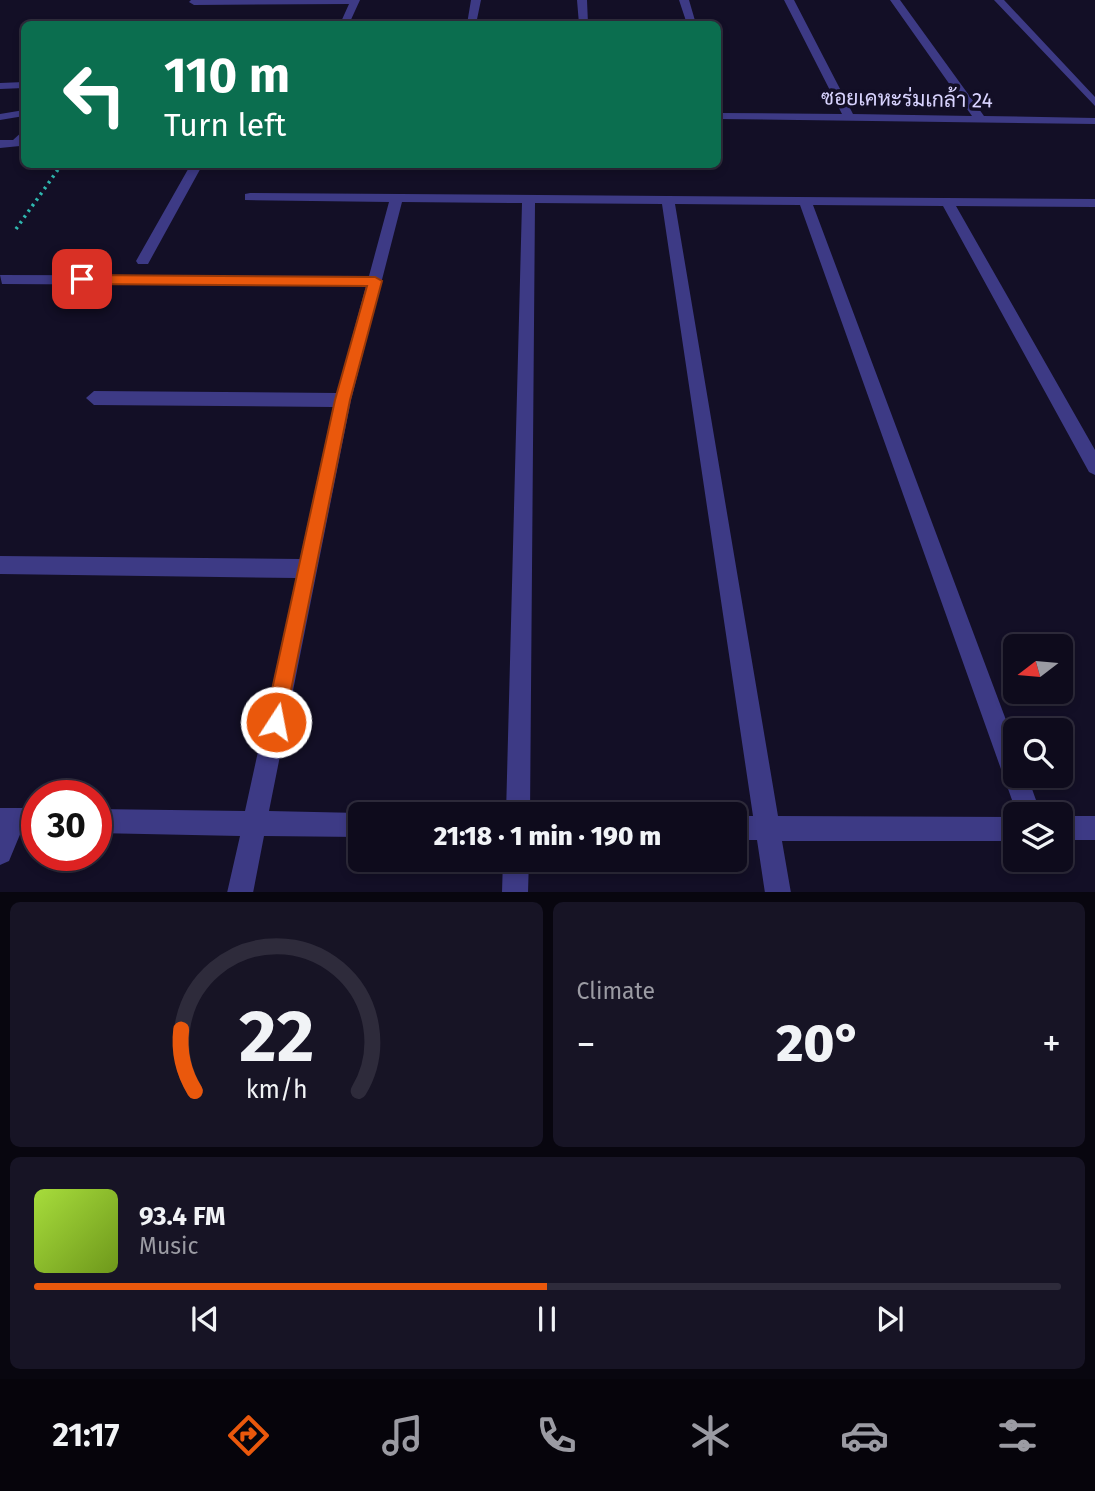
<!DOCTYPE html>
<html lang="en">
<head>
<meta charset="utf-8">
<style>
  :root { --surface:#0e0b1c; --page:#171425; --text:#f1f3f6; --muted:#9b9ba3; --line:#2e2b3b; --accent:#ea580c }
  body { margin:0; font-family:"Fira Sans",Sarabun,sans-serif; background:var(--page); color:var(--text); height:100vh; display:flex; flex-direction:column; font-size:26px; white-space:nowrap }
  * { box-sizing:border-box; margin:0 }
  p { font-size:23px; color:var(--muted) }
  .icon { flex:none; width:38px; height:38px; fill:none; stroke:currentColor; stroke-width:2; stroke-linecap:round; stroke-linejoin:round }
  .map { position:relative; height:892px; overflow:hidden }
  .drawer { display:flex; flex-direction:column; gap:10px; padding:10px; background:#08060f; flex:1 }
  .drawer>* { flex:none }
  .banner { position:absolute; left:21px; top:21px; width:700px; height:147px; border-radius:10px; box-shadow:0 4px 10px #0003,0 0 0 2px var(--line); background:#0b6e4f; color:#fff; overflow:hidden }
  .needle { width:46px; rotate:254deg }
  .buttons { position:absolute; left:1003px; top:634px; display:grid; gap:14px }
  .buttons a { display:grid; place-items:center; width:70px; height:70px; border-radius:10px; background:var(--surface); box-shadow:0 4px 10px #0003,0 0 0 2px var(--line); font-size:35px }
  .speed { position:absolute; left:21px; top:780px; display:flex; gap:14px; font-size:35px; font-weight:700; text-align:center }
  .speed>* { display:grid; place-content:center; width:91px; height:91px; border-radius:50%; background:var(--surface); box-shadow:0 4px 10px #0003,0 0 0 2px var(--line); line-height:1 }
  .speed .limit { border:10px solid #d22; background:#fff; color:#111 }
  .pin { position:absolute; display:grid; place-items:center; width:60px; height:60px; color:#fff; margin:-30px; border-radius:14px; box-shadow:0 4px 10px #0006 }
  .me { position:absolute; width:77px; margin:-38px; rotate:11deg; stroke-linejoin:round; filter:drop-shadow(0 0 5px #0008) }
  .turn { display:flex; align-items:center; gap:24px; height:147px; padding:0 28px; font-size:32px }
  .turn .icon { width:91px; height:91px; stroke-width:2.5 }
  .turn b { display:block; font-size:49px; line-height:60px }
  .big { font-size:52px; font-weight:800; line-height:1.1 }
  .drawer .card { flex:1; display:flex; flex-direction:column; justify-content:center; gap:10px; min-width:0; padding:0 24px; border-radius:10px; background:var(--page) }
  .drawer .dial { align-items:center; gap:0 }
  .dial svg { height:182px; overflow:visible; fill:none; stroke:var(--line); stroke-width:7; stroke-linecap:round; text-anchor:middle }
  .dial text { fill:var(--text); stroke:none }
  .song { display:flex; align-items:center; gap:21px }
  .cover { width:84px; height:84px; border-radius:10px; background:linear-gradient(135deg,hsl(80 70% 55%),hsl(80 70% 35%)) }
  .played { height:7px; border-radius:4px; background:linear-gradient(90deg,var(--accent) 50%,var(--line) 50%) }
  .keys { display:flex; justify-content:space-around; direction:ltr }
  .heat { display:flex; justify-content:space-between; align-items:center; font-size:38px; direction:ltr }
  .drawer .tiles { flex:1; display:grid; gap:10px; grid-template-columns:1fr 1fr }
  .card:last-child { grid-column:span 2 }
  .trip { position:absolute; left:348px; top:802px; width:399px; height:70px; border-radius:10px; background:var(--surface); box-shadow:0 4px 10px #0003,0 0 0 2px var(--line); font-weight:800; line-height:70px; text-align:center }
  .tabs { display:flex; height:112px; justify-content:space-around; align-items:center; background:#06040b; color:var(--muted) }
  .tabs .icon { width:49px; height:49px }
  .tabs .current { color:var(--accent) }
  .tabs b { font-size:32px; color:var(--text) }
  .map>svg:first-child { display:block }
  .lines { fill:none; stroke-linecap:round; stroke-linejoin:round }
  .path { stroke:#2fb8b0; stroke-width:3.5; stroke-dasharray:2.5 4.5; stroke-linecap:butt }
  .minor { fill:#3d3a85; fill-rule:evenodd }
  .route { fill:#ea580c; stroke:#983908; stroke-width:2 }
  .labels { text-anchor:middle; stroke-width:7; stroke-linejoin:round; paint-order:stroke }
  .far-street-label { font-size:21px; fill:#d9d4ff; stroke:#130f26 }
</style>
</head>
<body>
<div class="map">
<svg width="1095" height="893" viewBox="0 0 1095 893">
  <rect width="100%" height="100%" fill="#130f26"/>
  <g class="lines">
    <path class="path" d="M16,229L62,164"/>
    <path class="minor" d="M191,0H360L349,24H340L349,4L194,5L189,2Z
      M471,0H481L476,24H467Z
      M577,0H587L588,24H579Z
      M679,0H689L696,24H687Z
      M784,0H794L853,114L972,116L890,0H900L984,116L1095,118V124L718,119V113L842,114Z
      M994,0H1004L1095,97V106Z
      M24,82V88L0,89V83Z
      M24,110V116L0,120V114Z
      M24,130V140L20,146L0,148V140H13Z
      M191,164H203L148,264H138L136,261Z
      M250,193L1095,199V207L956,206L1095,450V475L1089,472L943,206L813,205L1015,744V775H1027L1041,814H1017L800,205L675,204L778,816L1015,817V841H782L791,893H765L757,840H735V816H753L662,204L535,203L530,814H506L522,203L402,202L351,400L269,811L360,813L363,814L360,837L264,836L253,893H227L240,836L96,833V809L245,811L296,578L0,574V556L300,559L333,407L94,405L86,398L94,391L337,393L366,286L2,284L0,275L369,276L389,202L245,200V194Z
      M0,808H37V832H21L9,861L0,865Z
      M1060,816H1095V840H1060Z
      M503,859H529L528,893H502Z"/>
  </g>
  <path class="route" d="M82,275L375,277L382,281L350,400L283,730L276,733L268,730L265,722L335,400L367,286L82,284L76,279Z"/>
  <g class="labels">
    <g class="far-street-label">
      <text transform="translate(907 99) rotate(1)" y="7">ซอยเคหะร่มเกล้า 24</text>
    </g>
  </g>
</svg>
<div class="buttons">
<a><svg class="needle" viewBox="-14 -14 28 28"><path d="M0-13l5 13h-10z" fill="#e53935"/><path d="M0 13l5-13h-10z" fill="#9b9ba3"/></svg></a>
<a><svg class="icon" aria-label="search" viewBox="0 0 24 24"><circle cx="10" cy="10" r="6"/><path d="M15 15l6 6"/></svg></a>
<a><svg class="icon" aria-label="layers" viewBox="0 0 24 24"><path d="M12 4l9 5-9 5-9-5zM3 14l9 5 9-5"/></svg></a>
</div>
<div class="speed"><div class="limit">30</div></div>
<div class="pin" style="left:82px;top:279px;background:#d93025"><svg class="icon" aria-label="arrive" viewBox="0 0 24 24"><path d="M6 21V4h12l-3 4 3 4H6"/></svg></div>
<svg class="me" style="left:276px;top:722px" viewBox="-20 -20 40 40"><circle r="17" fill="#ea580c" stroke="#fff" stroke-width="3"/><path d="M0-11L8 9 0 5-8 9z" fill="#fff"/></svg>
<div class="trip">21:18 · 1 min · 190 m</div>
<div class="banner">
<div class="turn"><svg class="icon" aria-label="left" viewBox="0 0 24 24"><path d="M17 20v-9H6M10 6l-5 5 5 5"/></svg><div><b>110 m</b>Turn left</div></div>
</div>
</div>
<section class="drawer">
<div class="tiles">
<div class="card dial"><svg viewBox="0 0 100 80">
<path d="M14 69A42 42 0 1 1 86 69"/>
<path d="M14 69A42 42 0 0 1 8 42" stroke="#ea580c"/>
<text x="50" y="56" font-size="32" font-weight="700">22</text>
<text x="50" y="72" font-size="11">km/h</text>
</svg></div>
<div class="card"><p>Climate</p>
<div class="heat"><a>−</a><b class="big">20°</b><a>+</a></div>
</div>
<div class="card">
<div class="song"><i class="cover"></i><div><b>93.4 FM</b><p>Music</p></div></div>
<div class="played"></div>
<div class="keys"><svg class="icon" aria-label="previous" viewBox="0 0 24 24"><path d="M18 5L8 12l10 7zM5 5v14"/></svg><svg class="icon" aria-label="pause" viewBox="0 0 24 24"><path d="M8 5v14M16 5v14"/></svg><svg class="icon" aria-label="next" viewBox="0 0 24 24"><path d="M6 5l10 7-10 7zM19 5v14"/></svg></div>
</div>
</div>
</section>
<nav class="tabs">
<b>21:17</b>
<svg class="icon current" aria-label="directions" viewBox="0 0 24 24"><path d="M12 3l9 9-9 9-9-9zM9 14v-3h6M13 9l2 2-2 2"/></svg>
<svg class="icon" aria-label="music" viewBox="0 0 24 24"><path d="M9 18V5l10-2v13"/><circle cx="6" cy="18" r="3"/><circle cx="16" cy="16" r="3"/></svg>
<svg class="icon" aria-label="phone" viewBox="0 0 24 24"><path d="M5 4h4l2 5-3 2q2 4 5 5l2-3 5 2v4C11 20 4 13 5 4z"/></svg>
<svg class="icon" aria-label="climate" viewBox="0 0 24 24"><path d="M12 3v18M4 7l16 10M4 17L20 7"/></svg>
<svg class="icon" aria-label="car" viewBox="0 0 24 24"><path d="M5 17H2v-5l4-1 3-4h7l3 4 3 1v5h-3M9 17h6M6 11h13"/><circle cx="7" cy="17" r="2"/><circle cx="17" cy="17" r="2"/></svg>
<svg class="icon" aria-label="filters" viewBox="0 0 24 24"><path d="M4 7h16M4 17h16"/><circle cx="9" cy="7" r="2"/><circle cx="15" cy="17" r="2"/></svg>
</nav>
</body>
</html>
